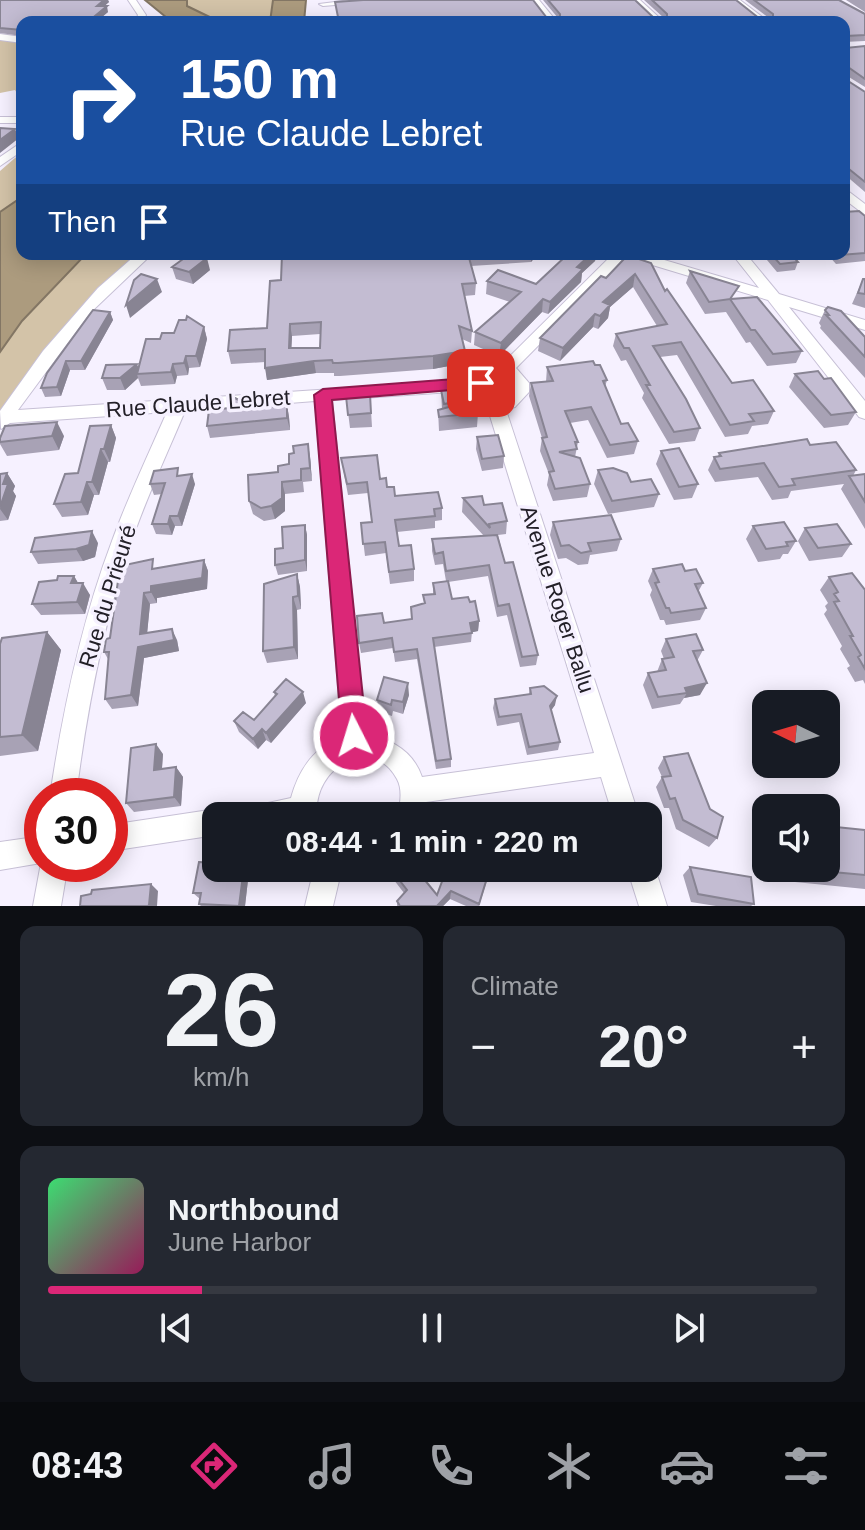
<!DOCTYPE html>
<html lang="en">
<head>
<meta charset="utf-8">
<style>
  :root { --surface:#171b24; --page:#242831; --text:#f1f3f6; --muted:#9ea1a6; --line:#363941; --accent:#db2777 }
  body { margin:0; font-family:Arial,sans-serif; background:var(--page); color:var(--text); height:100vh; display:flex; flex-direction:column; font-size:30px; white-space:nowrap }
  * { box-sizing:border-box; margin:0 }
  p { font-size:26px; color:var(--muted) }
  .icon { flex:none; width:44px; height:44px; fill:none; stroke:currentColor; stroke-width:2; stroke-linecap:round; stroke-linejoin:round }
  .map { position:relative; height:906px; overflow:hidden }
  .panel { display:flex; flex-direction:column; gap:20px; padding:20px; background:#0d0f14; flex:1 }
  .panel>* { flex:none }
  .banner { position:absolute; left:16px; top:16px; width:834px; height:244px; border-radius:16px; box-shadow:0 4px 20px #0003; background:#1a4fa0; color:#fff; overflow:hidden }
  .needle { width:52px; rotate:275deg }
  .buttons { position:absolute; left:752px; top:690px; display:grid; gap:16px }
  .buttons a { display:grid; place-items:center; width:88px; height:88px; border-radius:16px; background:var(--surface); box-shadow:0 4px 20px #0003; font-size:40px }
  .speed { position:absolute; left:24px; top:778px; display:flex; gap:16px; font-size:40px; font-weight:700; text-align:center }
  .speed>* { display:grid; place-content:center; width:104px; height:104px; border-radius:50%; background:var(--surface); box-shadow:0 4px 20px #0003; line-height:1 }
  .speed .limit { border:12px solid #d22; background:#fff; color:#111 }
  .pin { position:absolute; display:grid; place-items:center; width:68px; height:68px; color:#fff; margin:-34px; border-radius:16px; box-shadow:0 4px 12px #0006 }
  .me { position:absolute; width:88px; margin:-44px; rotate:355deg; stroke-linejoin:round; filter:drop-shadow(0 0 6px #0008) }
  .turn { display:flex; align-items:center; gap:28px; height:168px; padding:0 32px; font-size:36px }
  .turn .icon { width:104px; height:104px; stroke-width:2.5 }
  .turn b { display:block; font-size:56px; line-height:68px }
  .then { display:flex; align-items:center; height:76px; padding:0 32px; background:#0003; gap:16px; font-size:30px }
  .big { font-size:60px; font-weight:700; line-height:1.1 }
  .panel .card { flex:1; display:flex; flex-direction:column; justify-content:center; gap:12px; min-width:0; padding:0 28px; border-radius:16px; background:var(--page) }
  .panel .dial { align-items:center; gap:0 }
  .dial b { font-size:104px; line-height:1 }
  .song { display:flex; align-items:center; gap:24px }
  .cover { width:96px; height:96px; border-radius:12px; background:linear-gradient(135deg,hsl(140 70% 55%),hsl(330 70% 35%)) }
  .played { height:8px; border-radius:4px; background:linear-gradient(90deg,var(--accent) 20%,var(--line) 20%) }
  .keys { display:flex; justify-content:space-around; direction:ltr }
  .heat { display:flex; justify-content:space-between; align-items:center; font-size:44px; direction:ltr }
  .panel .tiles { flex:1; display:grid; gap:20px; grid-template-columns:1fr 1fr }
  .card:last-child { grid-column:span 2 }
  .trip { position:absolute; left:202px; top:802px; width:460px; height:80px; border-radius:16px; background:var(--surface); box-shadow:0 4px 20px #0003; font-weight:700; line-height:80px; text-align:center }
  .tabs { display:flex; height:128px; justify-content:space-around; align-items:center; background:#090b0e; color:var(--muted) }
  .tabs .icon { width:56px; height:56px }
  .tabs .current { color:var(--accent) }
  .tabs b { font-size:36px; color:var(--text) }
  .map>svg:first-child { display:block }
  .green { fill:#d3c3a8 }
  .water { fill:#ac9b7e; stroke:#837664; stroke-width:2 }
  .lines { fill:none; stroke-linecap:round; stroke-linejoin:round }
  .minor-casing { stroke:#c7c0d6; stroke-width:2 }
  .minor { fill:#fff; fill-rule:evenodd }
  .wall { fill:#a8a2b5; fill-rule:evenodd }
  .shaded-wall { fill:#888493 }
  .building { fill:#c3bcd2; stroke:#888493; stroke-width:2; fill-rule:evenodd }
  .route { fill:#db2777; stroke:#8e194d; stroke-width:2 }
  .labels { text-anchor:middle; stroke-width:7; stroke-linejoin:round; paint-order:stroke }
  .street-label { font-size:22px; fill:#232028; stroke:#f6f1ff }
</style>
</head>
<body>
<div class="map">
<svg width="865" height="906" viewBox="0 0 865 906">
  <rect width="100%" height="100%" fill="#f6f1ff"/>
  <path class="green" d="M187,0H273L270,22L213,21L186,6Z
    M0,40L22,43V101L15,90L0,93Z
    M22,152V197L0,212V171Z
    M71,254H141L90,297L0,417V339Z"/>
  <path class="water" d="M145,0H187V6L220,22H172Z
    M273,0H306L304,22H270Z
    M22,197V254H86L22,321L0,352V212Z"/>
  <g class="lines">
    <defs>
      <path id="minor" d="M128,0H136L146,15L143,22H135L138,15Z
        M351,0H396L323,6L319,4Z
        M531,0H539L557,22H549Z
        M631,0H640L664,22H655Z
        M731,0H740L769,22H760Z
        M0,34L22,37V43L0,40Z
        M0,117H22V123H0Z
        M22,142V151L0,166V157Z
        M844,188L865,204V215L844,199Z
        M137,254H152L89,314L18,410L453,381C464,360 483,357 504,362L613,254H644L759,288L732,254H746L779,294L865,320V330L789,307L865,401V419L859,417L768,300L626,257L516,368L529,383V392L515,407L506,410L639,816H613L601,777L426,802L424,816H398C400,804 403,790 397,779C372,733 312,767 317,816H245L249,807L291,798C299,769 314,747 342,737L315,401L185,411C167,454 147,496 132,540C103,623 87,709 76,796H50C63,709 81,623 112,541C128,497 148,455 167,412L10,423L1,429L0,411L43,351L98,288ZM483,370L502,373L513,383V390L502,399L492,380H470ZM482,390L594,753L422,777C413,751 392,739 366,735L332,400Z
        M216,809L227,816H216V835L110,851V825Z
        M42,836V864H68L61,906H33L41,863L0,870V842Z
        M648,857L655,868L667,906H639L627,868H648Z
        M314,868H342L333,906H305Z"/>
    </defs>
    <use href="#minor" class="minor-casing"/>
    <use href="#minor" class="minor"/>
  </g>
  <path class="wall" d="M0,0H108L109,2L104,6L108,12L96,22H22V36L0,33Z
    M543,0H635L654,18H664L644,0H736L760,19L769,18L745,0H839L865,14V41L844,42L846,48L865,46V87L844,74L845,79L865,92V192L844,174V22H338L558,18Z
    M846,0H865V12Z
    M865,216V261L836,264L828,255H822L821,254H844Z
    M282,254H538L531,262L471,266L476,283L475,295L464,296L472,331L471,343L462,339L465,351V363L433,369L340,376H334V373H316L267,380L265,362L231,364L228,351L267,328L281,280ZM320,334V348H291L292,336Z
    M540,254H597L595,261L582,273L581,282L548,314L542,312L499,356L474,345L475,332L510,302L486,294L487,281L536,284L561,260Z
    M624,254L665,291L732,383L774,411L768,424L752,426L748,434L725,437L677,355L660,357L700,428L695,441L669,444L642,398L644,393L626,360L621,361L613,346L616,334L657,326L633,287L610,307L608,318L598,329L593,327L560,361L538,351L540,338L606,278L622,260Z
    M670,254H685L682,258Z
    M762,254H791L798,262L795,270L777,272Z
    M172,267L210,270L193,284L176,279Z
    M690,271L734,299L802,351L796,363L767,366L750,342L746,343L726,312L705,314L686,283Z
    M863,279H865V308L852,304Z
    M825,310L865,337V378L820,328L821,326L819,323Z
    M110,312L113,320L85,370H70L61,396L45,397L41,388Z
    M204,327L207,339L200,367L189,368L188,375L177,376L175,384L141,386L138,378L125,390H107L102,378L138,368L160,339L174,333Z
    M595,365L607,380L605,387L621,424L638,441L634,454L607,458L588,420L570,423L578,442L575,457L590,484L587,497L553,501L547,485L549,474L540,451L542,438L529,396L531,383L546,382L547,367Z
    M795,374L824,379L856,412L848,425L824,428L789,387Z
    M441,390L478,413L477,427L439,431L438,410L442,409Z
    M370,394L372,427L350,428L346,396Z
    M287,405L289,417L290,430L210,438L207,426L254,408Z
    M111,425L116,438L110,462H108L99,495H94L88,515L62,517L54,504L78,473Z
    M64,436L59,450L7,456L0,444V438Z
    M477,437L504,456L503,468L482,471L476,449Z
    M810,445L856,470L853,476L865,474V529L841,489L844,484L791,491L788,498L772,500L758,477L715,482L708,470L714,457L718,456L719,453Z
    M661,451L698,484L692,498L674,500L656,464Z
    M310,457L312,481L303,482L304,492L285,494V511L275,519L264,521L253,514L249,501L278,472L289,464Z
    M341,458L380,479L395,496L442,508V520L435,521V528L397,532L399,546L414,569V581L390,584L386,553L365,556L361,523L372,522L368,493L348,495Z
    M598,470L631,482L659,494L654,507L608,514L594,484Z
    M7,473L15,486L13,491L16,496L8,520L0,521V474Z
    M180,475L195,484L182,526H175L172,535L156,534L152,524L162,494L154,495L150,484Z
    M463,498L484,505L507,521L506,534L498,535L505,563L538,655L536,665L520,667L507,615L497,617L488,576L448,582L452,599L470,602L479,621L478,631L472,632L471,642L434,647L451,759V767L436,769L417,659L395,662L393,648L361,653L359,643L384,623L412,619L424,603L423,595L433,594V583L446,581L443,564L435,565L432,551V539L484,536L462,512Z
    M553,522L621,539L617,551L590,555L588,564L578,565L566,558L558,559L550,535Z
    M305,525L307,535V571L278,575L275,565L283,548Z
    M753,526L796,541L788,554H783L780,559L758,562L746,539Z
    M805,528L851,544L842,557L809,561L798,541Z
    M98,543L95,557L83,561L38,564L31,552Z
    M204,560L208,571L207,589L157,598V603L150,604L147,633L177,640L179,651L144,658L138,706L112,709L105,699L108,659L104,652L110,638L157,568Z
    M653,569L685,571L703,583L698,592L706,608L700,620L666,625L664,620H660L650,595L652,590L648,581Z
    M297,574L300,587L301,609L297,610L298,659L267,663L263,651Z
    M74,576L78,583L90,595L85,614L41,615L32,604L57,580Z
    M829,577L865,590V684L863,680L855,682L847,668L850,666L840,649L842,646L824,614L827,610L825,606L828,603L820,590Z
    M47,632L61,650L38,751L0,756V644Z
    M666,639L703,650L697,661L700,695L684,698L680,704L652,709L643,685L648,673L657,672L662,659H664L661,651Z
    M530,688L555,705L551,710L560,742L558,750L527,755L519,722L497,726L493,708L495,699L529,694Z
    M274,692L306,703L271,743L266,740L258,749L239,732L234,721L254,720L275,696Z
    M409,695L403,714L393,711L392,716L379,712L377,700Z
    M163,754L162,769L176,767L183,777L181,806L134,812L126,803Z
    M664,757L717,838L709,847L676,829L669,808H664L656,787L662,777L658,768Z
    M865,830V889L795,882L792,868H826Z
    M690,867L754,904L751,906H716L691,902L683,875Z
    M387,868H415L437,895L491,868L479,906H466L450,899L443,906H397V901L404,893L387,871Z
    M249,871L245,906H201L199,904L200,899L193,893Z"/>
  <path class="shaded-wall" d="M104,0H108L109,2L98,12L97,6Z
    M107,6L108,12L96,22L89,21Z
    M15,129L19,138L0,153V140Z
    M531,254H538L531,262Z
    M591,254H597L595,261L582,273L581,282L548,314L550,302L577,267Z
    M207,258L210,270L193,284L189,272Z
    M635,274L633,287L610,307L608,318L598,329L603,302Z
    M157,279L162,292L130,318L126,305Z
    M543,299L542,312L499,356L501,343Z
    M110,312L113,320L85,370L81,361Z
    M595,314L593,327L560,361L563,348Z
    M290,324L292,336L291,360L289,348Z
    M204,327L207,339L200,367L196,356Z
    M465,351V363L433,369V356Z
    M186,356L189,368L188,375L184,363Z
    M66,361L70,370L61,396L57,387Z
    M314,361L316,373L267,380L265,368Z
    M137,364L141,374H137L138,378L125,390L120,378Z
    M173,364L177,376L175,384L171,372Z
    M287,405L289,417L290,430L287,418Z
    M57,422L64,436L59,450L52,436Z
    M111,425L116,438L110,462L104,449Z
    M308,444L310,457L312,481L310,468Z
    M101,449L108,462L99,495L92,482Z
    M7,473L15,486L13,491L16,496L8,520L0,509L3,484Z
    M192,474L195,484L182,526L178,516Z
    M87,482L94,495L88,515L81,502Z
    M282,482L285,494V511L275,519L271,506Z
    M170,516L175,526L172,535L168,524Z
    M305,525L307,535V571L305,560Z
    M92,531L98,543L95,557L83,561L76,549Z
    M204,560L208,571L207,589L157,598V603L151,592V586Z
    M297,574L300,587L301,609L298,596Z
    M74,576L81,588L83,583L90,595L85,614L77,602L71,583Z
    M144,593L150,604L146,645L140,634Z
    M293,597L297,610L298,659L294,647Z
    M479,621L478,631L469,633L470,623Z
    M172,629L177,640L179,651L144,658L138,706L131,695L138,647Z
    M47,632L61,650L38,751L22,735Z
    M408,683L409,695L403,714V702Z
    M707,683L700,695L684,698L687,693L685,688Z
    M303,692L306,703L271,743L266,733Z
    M557,696L555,705L548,715L550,706Z
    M262,729L266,740L258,749L253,739Z
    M156,744L163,754L161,780L154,770Z
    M176,767L183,777L181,806L174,797Z
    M244,868H247L249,871L245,906H239Z
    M151,884L158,891L157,906H148Z
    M451,891L450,899L443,906H437Z"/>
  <path class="building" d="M0,0H104L97,6H107L89,21L100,22H22V30L0,28Z
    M363,0H533L547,18H560V14L548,0H635L654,18H667V14L652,0H736L760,19L773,18V14L754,0H839L865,14V35L846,36L844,38V22H339L335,2Z
    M844,41L846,48L865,46V79L848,67L844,68L845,79L865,92V182L844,165Z
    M0,128L15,129L0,140Z
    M859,211L865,216V253L840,255L839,254H844V212Z
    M190,254H194L207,258L189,272L172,267Z
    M282,254H474H468L476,283L462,284L472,331L459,326L465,351L433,356L338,363H333L332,360L314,361L265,368V349L228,351L230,330L267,328L270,281L281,280ZM321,322L320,348H289L290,324Z
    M568,254H591L577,267L583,269L550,302L543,299L501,343L475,332L521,292L487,281L498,270L536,284Z
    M624,254L651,263L665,291L667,289L732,383L753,380L774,411L749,414L754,421L730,425L681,342L653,346L686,399L700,428L674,432L646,385H650L629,348H624L616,334L667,324L635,274L603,302L610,305L600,316L595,314L563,348L540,338L601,276L606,278L626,257Z
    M771,254H791L798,262L780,264Z
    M690,271L739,286L730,299L757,297L802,351L773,354L755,330H751L730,299L709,302Z
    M141,274L157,279L126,305L134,280Z
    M863,279H865V294L858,293Z
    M828,307L841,311L865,337V357L826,315H829L825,310Z
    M93,310L110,312L81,361H66L57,387L41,388L47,373Z
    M187,316L204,327L196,356H186L184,363L173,364L171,372L137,374L146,339H160L162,333H174L179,320H186Z
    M593,361L595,365H600L607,380L603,381L621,424L628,423L638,441L610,445L591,407L565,411L578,442H575L577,449L559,452L580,458L590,484L555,489L549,472L554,471L542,438L547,437L531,383L553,381L547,367Z
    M137,364L120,378H102L106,365Z
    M818,371L824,379L831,378L856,412L831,415L795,374Z
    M469,387L478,413L439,417L438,410L456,405L455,402L444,404L441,390Z
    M370,394L371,413L348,415L346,396Z
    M235,398L254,408L287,405V418L207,426L209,410L230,408Z
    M57,422L52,436L0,442V438L5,426Z
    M111,425L104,449H101L92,482H87L81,502L54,504L65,474L78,473L90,426Z
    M498,435L504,456L482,459L477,437Z
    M807,439L810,445L836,442L856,470L792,479L795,485L779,487L764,463L720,469L714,457L721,456L719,453Z
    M308,444L310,468L301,469V480L282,482V498L271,506L261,508L249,501L248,475L278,472V466L289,464V454L294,453L293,446Z
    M679,448L698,484L679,487L661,451Z
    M377,455L380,479L386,478L387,487H394L395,496L438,492L442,508L434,509L435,516L395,520L399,546L411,545L414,569L389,572L385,542L363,544L361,523L372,522L367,482L347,484L341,458Z
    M178,468L177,476L192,474L178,516H170L168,524H152L165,483L150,484L154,471Z
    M613,468L627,473L631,482L651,479L659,494L612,501L598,470Z
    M7,473L3,484H8L0,507V474Z
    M865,474V502L849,476Z
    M482,496L484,505L502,503L507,521L489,524L490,528L463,498Z
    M611,515L621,539L588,543L591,551L581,553L569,545L561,546L553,522Z
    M784,522L796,541L786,542L788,546L766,549L753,526Z
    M837,524L851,544L818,548L805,528Z
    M305,525V560L275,565V549L283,548L282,527Z
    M92,531L89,545L76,549L31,552L35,538Z
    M497,535L505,563L513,562L538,655L522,657L509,604L498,606L489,565L446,571L443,552L435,554L432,539Z
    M153,559L152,569L204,560L202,578L151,586V592L144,593L140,634L172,629L174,640L138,647L131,695L105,699L109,652H104L106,639L110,638L120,566Z
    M682,564L685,571L696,569L703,583L695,584L706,608L671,613L669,608H666L655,583L659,582L653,569Z
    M852,573L865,590V669L858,657L861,655L850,636H853L834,602L839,601L834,594L838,592L829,577Z
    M297,574L298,596L293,597L294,647L263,651L264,584Z
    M58,576H74L71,583H83L77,602L32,604L39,582L57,580Z
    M448,581L452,599L468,597L470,602L475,601L479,621L470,623L472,633L433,638L451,759L436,761L417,649L394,652L392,638L359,643L357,616L382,613L384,623L412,619L411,607L425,603L423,595L435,594L433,583Z
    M47,632L22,735L0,737V644L2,638Z
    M696,634L703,650L693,651L707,683L685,688L687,693L658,697L648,673L666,670L662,659L674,657L666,639Z
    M384,677L408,683L403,702L392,700L391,705L377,700Z
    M286,679L303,692L266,733L262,729L253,739L234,721L243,712L254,720L277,694L274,692Z
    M544,686L557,696L550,706L560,742L529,747L521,714L499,717L495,699L531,694L530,688Z
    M156,744L154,770L176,767L174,797L126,803L131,748Z
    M688,753L710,809L723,817L717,838L683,820L675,798L670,799L662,777L671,776L664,757Z
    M826,826L865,830V875L811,870V868H826Z
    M199,862L216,863V868H244L239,906L199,904L201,893H193Z
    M690,867L751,877L754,904L698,894Z
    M390,868H415L437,895L447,868H490L479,904L451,891L437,906H400L397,901L407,890Z
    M151,884L149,905L148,906H80L81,896L91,894L92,890Z"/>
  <path class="route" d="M481,377L487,379L489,383L487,387L332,400L367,736L363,744L354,748L346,744L342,736L314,395L323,389Z"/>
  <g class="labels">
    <g class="street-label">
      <text transform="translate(198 403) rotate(-4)" y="8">Rue Claude Lebret</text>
      <text transform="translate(107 596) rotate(-73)" y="8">Rue du Prieuré</text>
      <text transform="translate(558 599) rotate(72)" y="8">Avenue Roger Ballu</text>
    </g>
  </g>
</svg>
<div class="buttons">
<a><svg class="needle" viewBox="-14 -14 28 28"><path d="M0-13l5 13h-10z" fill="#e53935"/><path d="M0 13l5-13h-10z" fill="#9ea1a6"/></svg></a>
<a><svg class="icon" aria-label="sound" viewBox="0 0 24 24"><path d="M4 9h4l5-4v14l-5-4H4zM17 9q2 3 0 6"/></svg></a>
</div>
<div class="speed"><div class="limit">30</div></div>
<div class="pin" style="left:481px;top:383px;background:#d93025"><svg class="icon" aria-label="arrive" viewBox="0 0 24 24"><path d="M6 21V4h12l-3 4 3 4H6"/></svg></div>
<svg class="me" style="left:354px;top:736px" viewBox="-20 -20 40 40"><circle r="17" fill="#db2777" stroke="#fff" stroke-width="3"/><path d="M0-11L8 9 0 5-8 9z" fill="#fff"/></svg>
<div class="trip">08:44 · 1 min · 220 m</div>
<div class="banner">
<div class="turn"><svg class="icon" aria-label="right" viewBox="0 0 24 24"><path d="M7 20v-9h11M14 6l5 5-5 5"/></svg><div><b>150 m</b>Rue Claude Lebret</div></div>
<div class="then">Then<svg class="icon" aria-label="arrive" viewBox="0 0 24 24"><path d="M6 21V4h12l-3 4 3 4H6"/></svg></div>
</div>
</div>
<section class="panel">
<div class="tiles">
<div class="card dial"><b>26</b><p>km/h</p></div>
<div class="card"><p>Climate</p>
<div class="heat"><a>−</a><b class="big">20°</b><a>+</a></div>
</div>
<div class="card">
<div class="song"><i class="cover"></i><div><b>Northbound</b><p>June Harbor</p></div></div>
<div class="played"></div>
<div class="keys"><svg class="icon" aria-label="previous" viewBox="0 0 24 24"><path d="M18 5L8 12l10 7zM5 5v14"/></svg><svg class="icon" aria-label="pause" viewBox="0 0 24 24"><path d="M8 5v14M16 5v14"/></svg><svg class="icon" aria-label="next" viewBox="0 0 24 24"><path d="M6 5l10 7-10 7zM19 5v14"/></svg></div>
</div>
</div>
</section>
<nav class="tabs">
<b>08:43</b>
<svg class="icon current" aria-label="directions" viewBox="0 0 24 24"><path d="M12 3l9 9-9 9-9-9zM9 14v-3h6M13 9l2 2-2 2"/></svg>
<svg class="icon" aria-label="music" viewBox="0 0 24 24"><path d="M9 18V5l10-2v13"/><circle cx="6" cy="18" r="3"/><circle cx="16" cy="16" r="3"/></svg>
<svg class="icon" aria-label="phone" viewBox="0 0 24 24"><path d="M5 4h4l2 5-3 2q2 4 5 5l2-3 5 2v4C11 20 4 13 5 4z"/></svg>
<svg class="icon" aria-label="climate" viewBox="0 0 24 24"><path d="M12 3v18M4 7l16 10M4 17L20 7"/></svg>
<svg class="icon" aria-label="car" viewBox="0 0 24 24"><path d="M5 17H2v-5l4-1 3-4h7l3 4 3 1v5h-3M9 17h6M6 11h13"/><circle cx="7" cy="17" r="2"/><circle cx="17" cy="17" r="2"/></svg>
<svg class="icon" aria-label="filters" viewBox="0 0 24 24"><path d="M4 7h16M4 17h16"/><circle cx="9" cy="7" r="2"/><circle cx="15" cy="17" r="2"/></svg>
</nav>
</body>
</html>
